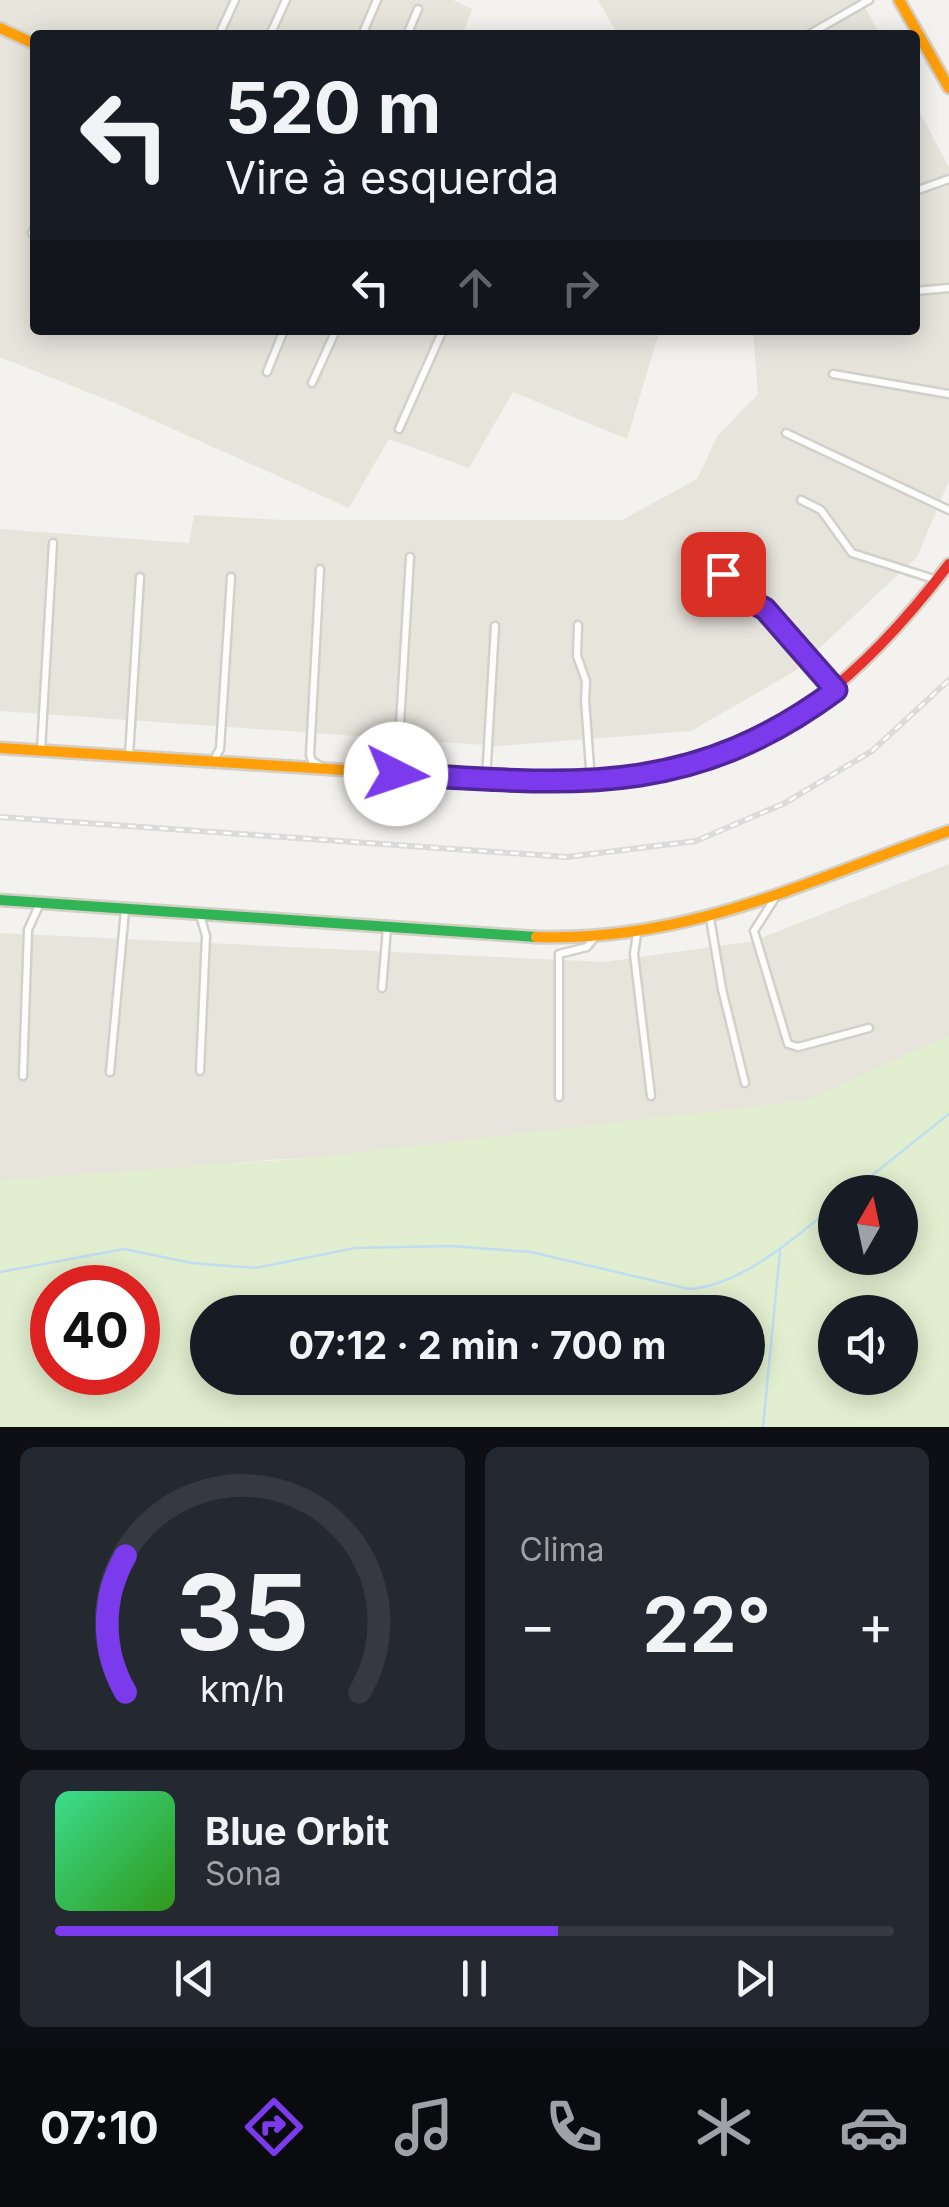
<!DOCTYPE html>
<html lang="pt">
<head>
<meta charset="utf-8">
<style>
  :root { --surface:#171b24; --page:#242831; --text:#f1f3f6; --muted:#9ea1a6; --line:#363941; --accent:#7c3aed }
  body { margin:0; font-family:Inter,sans-serif; background:var(--page); color:var(--text); height:100vh; display:flex; flex-direction:column; font-size:38px; white-space:nowrap }
  * { box-sizing:border-box; margin:0 }
  p { font-size:32px; color:var(--muted) }
  .icon { flex:none; width:55px; height:55px; fill:none; stroke:currentColor; stroke-width:2; stroke-linecap:round; stroke-linejoin:round }
  .map { position:relative; height:1427px; overflow:hidden }
  .details { display:flex; flex-direction:column; gap:20px; padding:20px; background:#0d0f14; flex:1 }
  .details>* { flex:none }
  .top-card { position:absolute; left:30px; top:30px; width:890px; height:305px; border-radius:10px; box-shadow:0 5px 25px #0003; background:#171b24; color:var(--text); overflow:hidden }
  .needle { width:65px; rotate:9deg }
  .buttons { position:absolute; left:818px; top:1175px; display:grid; gap:20px }
  .buttons a { display:grid; place-items:center; width:100px; height:100px; border-radius:50%; background:var(--surface); box-shadow:0 5px 25px #0003; font-size:50px }
  .speed { position:absolute; left:30px; top:1265px; display:flex; gap:20px; font-size:50px; font-weight:700; text-align:center }
  .speed>* { display:grid; place-content:center; width:130px; height:130px; border-radius:50%; background:var(--surface); box-shadow:0 5px 25px #0003; line-height:1 }
  .speed .limit { border:15px solid #d22; background:#fff; color:#111 }
  .pin { position:absolute; display:grid; place-items:center; width:85px; height:85px; color:#fff; margin:-42px; border-radius:20px; box-shadow:0 5px 15px #0006 }
  .me { position:absolute; width:110px; margin:-55px; rotate:94deg; stroke-linejoin:round; filter:drop-shadow(0 0 8px #0008) }
  .turn { display:flex; align-items:center; gap:35px; height:210px; padding:0 30px; font-size:45px }
  .turn .icon { width:130px; height:130px; stroke-width:2.5 }
  .turn b { display:block; font-size:70px; line-height:85px }
  .lanes { display:flex; align-items:center; height:95px; padding:0 30px; background:#0003; justify-content:center; gap:50px; direction:ltr }
  .lanes .off { opacity:.35 }
  .big { font-size:75px; font-weight:700; line-height:1.1 }
  .details .card { flex:1; display:flex; flex-direction:column; justify-content:center; gap:15px; min-width:0; padding:0 35px; border-radius:15px; background:var(--page) }
  .details .dial { align-items:center; gap:0 }
  .dial svg { height:260px; overflow:visible; fill:none; stroke:var(--line); stroke-width:7; stroke-linecap:round; text-anchor:middle }
  .dial text { fill:var(--text); stroke:none }
  .song { display:flex; align-items:center; gap:30px }
  .cover { width:120px; height:120px; border-radius:15px; background:linear-gradient(135deg,hsl(150 70% 55%),hsl(110 70% 35%)) }
  .played { height:10px; border-radius:5px; background:linear-gradient(90deg,var(--accent) 60%,var(--line) 60%) }
  .keys { display:flex; justify-content:space-around; direction:ltr }
  .heat { display:flex; justify-content:space-between; align-items:center; font-size:55px; direction:ltr }
  .details .tiles { flex:1; display:grid; gap:20px; grid-template-columns:1fr 1fr }
  .card:last-child { grid-column:span 2 }
  .trip { position:absolute; left:190px; top:1295px; width:575px; height:100px; border-radius:50px; background:var(--surface); box-shadow:0 5px 25px #0003; font-weight:700; line-height:100px; text-align:center }
  .menu { display:flex; height:160px; justify-content:space-around; align-items:center; background:#090b0e; color:var(--muted) }
  .menu .icon { width:70px; height:70px }
  .menu .current { color:var(--accent) }
  .menu b { font-size:45px; color:var(--text) }
  .map>svg:first-child { display:block }
  .residential { fill:#e7e4dc }
  .green { fill:#e1eecf; fill-rule:evenodd }
  .lines { fill:none; stroke-linecap:round; stroke-linejoin:round }
  .stream { stroke:#c0ddf1; stroke-width:2.5 }
  .street-casing { stroke:#d2d0cb; stroke-width:11 }
  .fast-casing { stroke:#d3cfc5; stroke-width:15 }
  .slow-casing { stroke:#d3cfc5; stroke-width:15 }
  .jam-casing { stroke:#d3cfc5; stroke-width:15 }
  .street { stroke:#fdfdfc; stroke-width:6 }
  .fast { stroke:#30b455; stroke-width:10 }
  .slow { stroke:#ff9f0a; stroke-width:10 }
  .jam { stroke:#e5322d; stroke-width:10 }
  .rail-casing { stroke:#dbdbda; stroke-width:6 }
  .rail { stroke:#fff; stroke-width:2.5; stroke-dasharray:8; stroke-linecap:butt }
  .route-casing { stroke:#51269a; stroke-width:25 }
  .route { stroke:#7c3aed; stroke-width:18 }
</style>
</head>
<body>
<div class="map">
<svg width="949" height="1427" viewBox="0 0 949 1427">
  <rect width="100%" height="100%" fill="#f4f2ee"/>
  <path class="residential" d="M0,0H453L472,9L463,35H35V330H660L627,439L513,392L469,468L389,439L349,508L115,403L0,357Z
    M598,0H861L880,35H618Z
    M915,103L949,168V481L917,557L795,671L691,731L498,746L0,711V529L189,543L194,515L283,520H622L697,479L718,435L758,394L753,330H915Z
    M949,864V1048L713,1136L269,1160L41,1184L0,1183V933L604,962L754,941Z"/>
  <path class="green" d="M949,1035V1427H0V1180L311,1158L808,1100ZM835,1192H900V1258H835ZM52,1288H138V1372H52ZM208,1312H748V1378H208ZM900,1312V1378H835V1312Z"/>
  <g class="lines">
    <path class="stream" d="M851,1192L949,1114
      M0,1272L124,1249L192,1263L255,1268L355,1248L452,1246L531,1252L689,1289C741,1286 796,1237 835,1205
      M763,1427L780,1251"/>
    <defs>
      <path id="street" d="M219,35L235,0
        M270,35L286,0
        M362,35L377,0
        M407,35L418,9
        M808,35L869,0
        M915,191L949,179
        M32,233L35,227
        M915,291L949,288
        M267,372L284,330
        M833,374L949,394
        M312,383L336,330
        M399,429L443,330
        M786,433L949,510
        M801,500L821,510L852,553L937,580
        M320,569L310,755L312,761L321,766
        M723,574L741,596L765,609L836,690
        M578,625L577,656L586,681L585,700L591,781
        M41,750L53,543
        M129,756L140,577
        M213,761L220,749L231,577
        M397,774L410,557
        M486,780L495,626
        M775,898L754,931L788,1044L798,1047L869,1028
        M710,918L722,989L745,1083
        M637,934L634,954L651,1096
        M382,988L387,928
        M200,1071L206,936L200,915
        M110,1072L125,910
        M23,1076L28,930L40,903
        M559,1097V954L587,947L595,937"/>
      <path id="fast" d="M0,900L536,937"/>
      <path id="slow" d="M899,0L949,88
        M0,28L35,44
        M0,748L532,782L599,781L638,775
        M536,937C690,942 808,880 949,831"/>
      <path id="jam" d="M638,775C777,755 868,671 949,564"/>
    </defs>
    <use href="#street" class="street-casing"/>
    <use href="#fast" class="fast-casing"/>
    <use href="#slow" class="slow-casing"/>
    <use href="#jam" class="jam-casing"/>
    <use href="#street" class="street"/>
    <use href="#fast" class="fast"/>
    <use href="#slow" class="slow"/>
    <use href="#jam" class="jam"/>
    <defs>
      <path id="rail" d="M0,817L567,857L696,841L785,803L872,751L949,680"/>
    </defs>
    <use href="#rail" class="rail-casing"/>
    <use href="#rail" class="rail"/>
  </g>
  <g class="lines">
    <defs>
      <path id="route" d="M396,774C569,784 688,800 836,690L765,609L742,596L723,574"/>
    </defs>
    <use href="#route" class="route-casing"/>
    <use href="#route" class="route"/>
  </g>
</svg>
<div class="buttons">
<a><svg class="needle" viewBox="-14 -14 28 28"><path d="M0-13l5 13h-10z" fill="#e53935"/><path d="M0 13l5-13h-10z" fill="#9ea1a6"/></svg></a>
<a><svg class="icon" aria-label="sound" viewBox="0 0 24 24"><path d="M4 9h4l5-4v14l-5-4H4zM17 9q2 3 0 6"/></svg></a>
</div>
<div class="speed"><div class="limit">40</div></div>
<div class="pin" style="left:723px;top:574px;background:#d93025"><svg class="icon" aria-label="arrive" viewBox="0 0 24 24"><path d="M6 21V4h12l-3 4 3 4H6"/></svg></div>
<svg class="me" style="left:396px;top:774px" viewBox="-20 -20 40 40"><circle r="19" fill="#fff"/><path d="M0-13L10 11 0 6-10 11z" fill="#7c3aed"/></svg>
<div class="trip">07:12 · 2 min · 700 m</div>
<div class="top-card">
<div class="turn"><svg class="icon" aria-label="left" viewBox="0 0 24 24"><path d="M17 20v-9H6M10 6l-5 5 5 5"/></svg><div><b>520 m</b>Vire à esquerda</div></div>
<div class="lanes"><svg class="icon" aria-label="left" viewBox="0 0 24 24"><path d="M17 20v-9H6M10 6l-5 5 5 5"/></svg><svg class="icon off" aria-label="ahead" viewBox="0 0 24 24"><path d="M12 20V5M6 11l6-6 6 6"/></svg><svg class="icon off" aria-label="right" viewBox="0 0 24 24"><path d="M7 20v-9h11M14 6l5 5-5 5"/></svg></div>
</div>
</div>
<section class="details">
<div class="tiles">
<div class="card dial"><svg viewBox="0 0 100 80">
<path d="M14 69A42 42 0 1 1 86 69"/>
<path d="M14 69A42 42 0 0 1 14 27" stroke="#7c3aed"/>
<text x="50" y="56" font-size="32" font-weight="700">35</text>
<text x="50" y="72" font-size="11">km/h</text>
</svg></div>
<div class="card"><p>Clima</p>
<div class="heat"><a>−</a><b class="big">22°</b><a>+</a></div>
</div>
<div class="card">
<div class="song"><i class="cover"></i><div><b>Blue Orbit</b><p>Sona</p></div></div>
<div class="played"></div>
<div class="keys"><svg class="icon" aria-label="previous" viewBox="0 0 24 24"><path d="M18 5L8 12l10 7zM5 5v14"/></svg><svg class="icon" aria-label="pause" viewBox="0 0 24 24"><path d="M8 5v14M16 5v14"/></svg><svg class="icon" aria-label="next" viewBox="0 0 24 24"><path d="M6 5l10 7-10 7zM19 5v14"/></svg></div>
</div>
</div>
</section>
<nav class="menu">
<b>07:10</b>
<svg class="icon current" aria-label="directions" viewBox="0 0 24 24"><path d="M12 3l9 9-9 9-9-9zM9 14v-3h6M13 9l2 2-2 2"/></svg>
<svg class="icon" aria-label="music" viewBox="0 0 24 24"><path d="M9 18V5l10-2v13"/><circle cx="6" cy="18" r="3"/><circle cx="16" cy="16" r="3"/></svg>
<svg class="icon" aria-label="phone" viewBox="0 0 24 24"><path d="M5 4h4l2 5-3 2q2 4 5 5l2-3 5 2v4C11 20 4 13 5 4z"/></svg>
<svg class="icon" aria-label="climate" viewBox="0 0 24 24"><path d="M12 3v18M4 7l16 10M4 17L20 7"/></svg>
<svg class="icon" aria-label="car" viewBox="0 0 24 24"><path d="M5 17H2v-5l4-1 3-4h7l3 4 3 1v5h-3M9 17h6M6 11h13"/><circle cx="7" cy="17" r="2"/><circle cx="17" cy="17" r="2"/></svg>
</nav>
</body>
</html>
